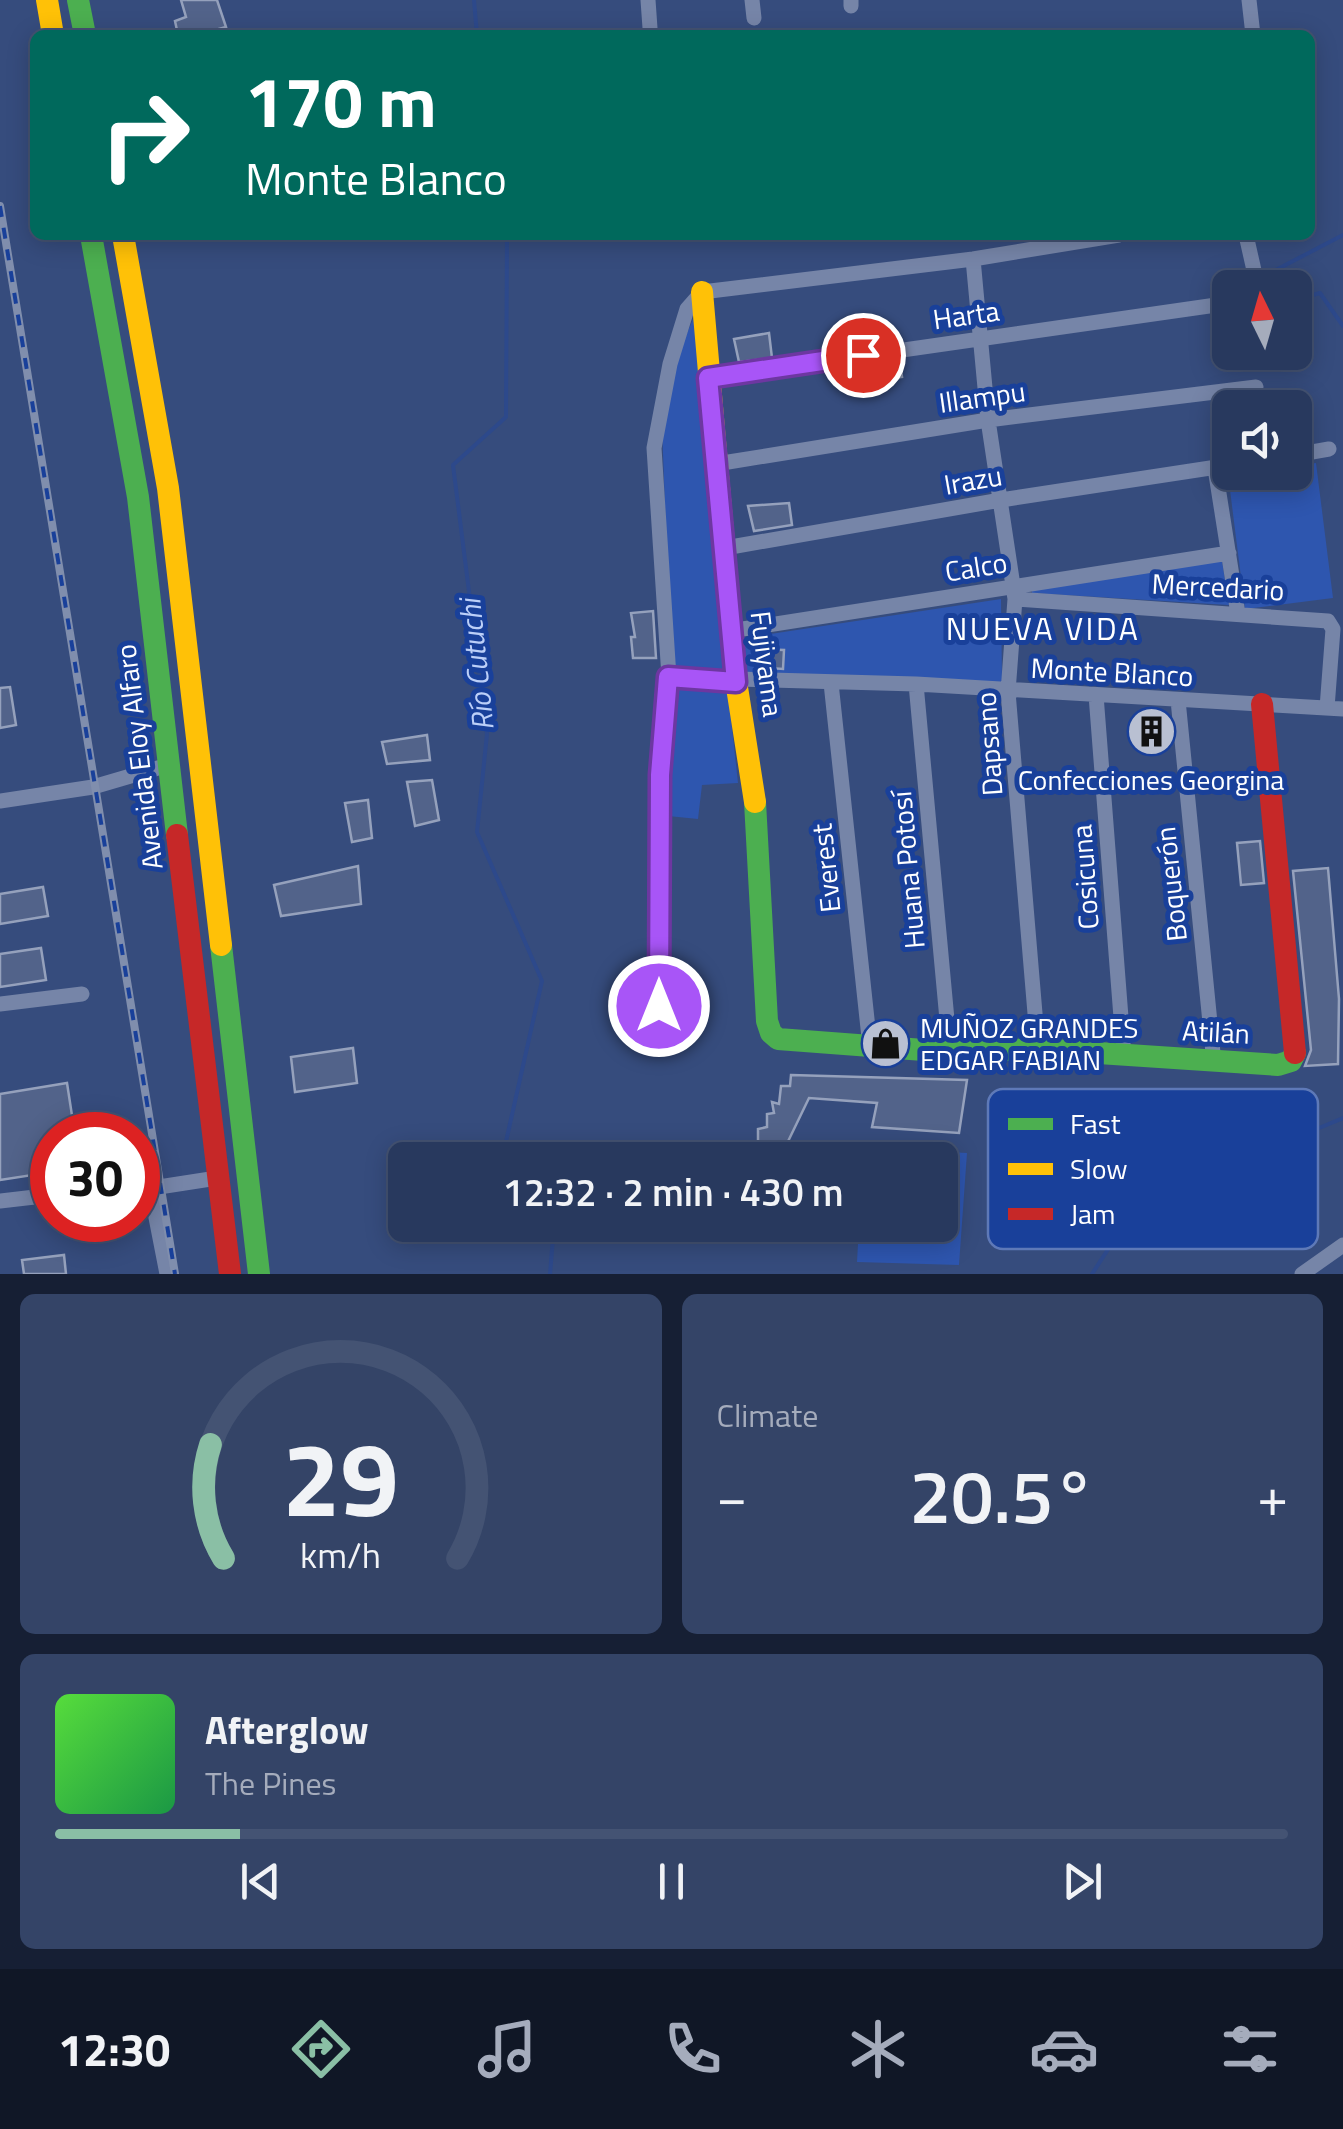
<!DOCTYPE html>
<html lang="en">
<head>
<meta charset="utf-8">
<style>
  :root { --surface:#28395e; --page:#344467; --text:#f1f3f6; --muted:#a5acbc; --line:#445373; --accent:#8abfa5 }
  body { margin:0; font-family:"Titillium Web",sans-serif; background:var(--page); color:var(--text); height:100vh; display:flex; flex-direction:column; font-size:38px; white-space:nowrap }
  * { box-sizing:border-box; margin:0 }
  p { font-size:32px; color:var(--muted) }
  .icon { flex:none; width:55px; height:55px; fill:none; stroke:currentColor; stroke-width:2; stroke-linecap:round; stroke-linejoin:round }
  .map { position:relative; height:1274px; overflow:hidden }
  .details { display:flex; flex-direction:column; gap:20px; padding:20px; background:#161f34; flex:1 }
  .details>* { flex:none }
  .hud { position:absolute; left:30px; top:30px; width:1285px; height:210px; border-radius:15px; box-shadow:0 5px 25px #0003,0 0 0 2px var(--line); background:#00695c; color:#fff; overflow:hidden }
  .needle { width:65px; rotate:355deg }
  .fabs { position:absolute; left:1212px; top:270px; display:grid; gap:20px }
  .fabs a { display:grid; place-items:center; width:100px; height:100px; border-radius:15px; background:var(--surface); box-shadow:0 5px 25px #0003,0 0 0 2px var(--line); font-size:50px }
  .speed { position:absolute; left:30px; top:1112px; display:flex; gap:20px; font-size:50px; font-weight:700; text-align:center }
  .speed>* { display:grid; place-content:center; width:130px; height:130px; border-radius:50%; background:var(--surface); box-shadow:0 5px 25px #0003,0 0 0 2px var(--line); line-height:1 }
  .speed .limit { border:15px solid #d22; background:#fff; color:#111 }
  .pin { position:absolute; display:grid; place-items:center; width:85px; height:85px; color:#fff; margin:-42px; border:5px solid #fff; border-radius:50%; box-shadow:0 2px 10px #0007 }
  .me { position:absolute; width:110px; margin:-55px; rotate:0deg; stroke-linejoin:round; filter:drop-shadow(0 0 8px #0008) }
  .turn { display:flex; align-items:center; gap:35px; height:210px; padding:0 50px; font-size:45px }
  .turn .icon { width:130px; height:130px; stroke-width:2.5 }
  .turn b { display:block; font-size:70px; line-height:85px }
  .big { font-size:75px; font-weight:600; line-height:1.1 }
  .details .card { flex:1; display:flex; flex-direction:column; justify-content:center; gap:15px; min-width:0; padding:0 35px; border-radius:15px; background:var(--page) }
  .details .dial { align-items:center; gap:0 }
  .dial svg { height:260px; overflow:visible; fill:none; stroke:var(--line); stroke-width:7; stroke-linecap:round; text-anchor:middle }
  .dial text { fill:var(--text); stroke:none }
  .song { display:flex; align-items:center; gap:30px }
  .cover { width:120px; height:120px; border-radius:15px; background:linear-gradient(135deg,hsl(110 70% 55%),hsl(140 70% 35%)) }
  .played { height:10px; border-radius:5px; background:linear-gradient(90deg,var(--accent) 15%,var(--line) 15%) }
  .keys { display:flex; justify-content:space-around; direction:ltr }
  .heat { display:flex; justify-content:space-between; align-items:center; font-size:55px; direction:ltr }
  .details .tiles { flex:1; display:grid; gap:20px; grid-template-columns:1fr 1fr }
  .card:last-child { grid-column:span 2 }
  .trip { position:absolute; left:388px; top:1142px; width:570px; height:100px; border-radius:15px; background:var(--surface); box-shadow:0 5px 25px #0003,0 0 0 2px var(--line); font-weight:600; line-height:100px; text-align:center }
  .menu { display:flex; height:160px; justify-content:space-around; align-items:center; background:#101726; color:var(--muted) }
  .menu .icon { width:70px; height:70px }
  .menu .current { color:var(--accent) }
  .menu b { font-size:45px; color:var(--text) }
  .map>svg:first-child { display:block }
  .green { fill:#2e56af }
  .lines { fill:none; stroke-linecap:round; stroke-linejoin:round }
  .stream { stroke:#2d498b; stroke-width:4 }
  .building { fill:#52638a; stroke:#95a1bc; stroke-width:2.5 }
  .street { stroke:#7685a8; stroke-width:15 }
  .fast { stroke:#4caf50; stroke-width:22 }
  .slow { stroke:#ffc107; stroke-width:22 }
  .jam { stroke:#c62828; stroke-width:22 }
  .rail-casing { stroke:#808ead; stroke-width:8 }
  .rail { stroke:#19409a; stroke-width:4; stroke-dasharray:11; stroke-linecap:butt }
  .route-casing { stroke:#6d37a1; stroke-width:25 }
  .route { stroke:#a855f7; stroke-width:18 }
  .labels { text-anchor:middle; stroke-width:10; stroke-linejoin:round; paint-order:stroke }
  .street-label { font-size:28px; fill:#fff; stroke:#19409a }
  .poi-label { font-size:28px; fill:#fff; stroke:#19409a }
  .water-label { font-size:30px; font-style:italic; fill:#bccff8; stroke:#19409a }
  .quarter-label { font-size:32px; letter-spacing:2.5px; fill:#fff; stroke:#19409a }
  .key { fill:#19409a; stroke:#5e79b8; stroke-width:2.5 }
  .key-label { font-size:28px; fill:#fff }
</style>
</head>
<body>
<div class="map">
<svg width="1343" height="1274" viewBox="0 0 1343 1274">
  <rect width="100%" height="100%" fill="#364c7d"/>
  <path class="green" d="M698,307L726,673L738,783L702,785L698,819L668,816L672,689L662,427L675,362Z
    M1316,463L1333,598L1245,609L1228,474L1295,472V466Z
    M1222,561L1229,605L1032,593V588Z
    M1001,599L1002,683L745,672L743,638Z
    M863,1147L967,1153L959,1265L857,1262L859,1225H940V1160H862Z"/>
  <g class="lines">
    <path class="stream" d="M474,0L477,35
      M507,235L506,417L453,465L487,734L477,832L542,981L505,1146L512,1160
      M1276,288L1270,273L1343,235
      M1295,300L1320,293L1343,326
      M546,1225L553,1238L550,1274
      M1092,1274L1146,1191L1194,1144L1283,1143L1343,1118"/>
  </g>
  <path class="building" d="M181,0H217L226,27L197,35H178L175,21L186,17Z
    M769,333L772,358L739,362L734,339Z
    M900,362L902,377L886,379L889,387L867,390L864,367Z
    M789,503L792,525L754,531L748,506Z
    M653,611L656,658H633L631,637H635L631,613Z
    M756,649L784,650L783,669L755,667Z
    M10,687L16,725L0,728V688Z
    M1161,719L1165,744L1141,746L1138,720Z
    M427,735L430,760L387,764L382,742Z
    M432,780L439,820L415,826L407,782Z
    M368,800L372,838L352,842L345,803Z
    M1260,841L1264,883L1241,885L1237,843Z
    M358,866L361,904L281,916L274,885Z
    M1328,868L1339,999L1338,1064L1305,1066L1311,1050L1293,871Z
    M43,887L48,916L0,924V894Z
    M41,948L46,980L0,987V954Z
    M353,1048L357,1083L295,1092L291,1057Z
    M791,1075L967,1080L959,1133L872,1127L877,1103L809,1098L779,1160H752V1143L758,1142V1129L767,1127V1114L774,1113L772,1102L779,1104L781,1086H790Z
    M67,1083L75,1135H52V1172L0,1180V1094Z
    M64,1255L66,1274H24L22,1260Z"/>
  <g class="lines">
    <path class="street" d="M648,0L650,28
      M752,0L754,18
      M851,0V6
      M1249,0L1253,35
      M1246,235L1258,288
      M973,259L988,420L1015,599L1008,692L1038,1049
      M708,378L1230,303
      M1295,455L1329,449
      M716,464L988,420L1256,387
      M1215,468L1238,614
      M725,548L1001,500L1230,465
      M1015,599L1328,621L1333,629L1327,708
      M730,631L1229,553
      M669,677L654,448L670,364L687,309L702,292L973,259L1119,235
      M831,683L870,1047
      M916,684L950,1052
      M1096,695L1124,1056
      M1178,700L1214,1063
      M0,801L93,787L168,765
      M0,1004L82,994
      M659,1006L660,775L669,677L916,684L1343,709
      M138,1186L152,1197L167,1274
      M146,1189L217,1178
      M0,1201L52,1195
      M1302,1274L1343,1245"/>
    <path class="fast" d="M78,0L85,35
      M91,235L138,497L177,835
      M755,802L767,1021L771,1033L778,1039L950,1052L1038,1049L1278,1065L1291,1061L1295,1053
      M221,945L259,1274"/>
    <path class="slow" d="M47,0L53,35
      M123,235L168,488L221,945
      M702,292L736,681L755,802"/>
    <path class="jam" d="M1262,704L1295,1053
      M177,835L230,1274"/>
    <defs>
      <path id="rail" d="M0,206L175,1274"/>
    </defs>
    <use href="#rail" class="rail-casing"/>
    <use href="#rail" class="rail"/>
  </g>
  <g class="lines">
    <defs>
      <path id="route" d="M659,1006L660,775L668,677L736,682L708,378L863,355"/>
    </defs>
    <use href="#route" class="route-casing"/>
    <use href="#route" class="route"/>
  </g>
  <defs>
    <symbol id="building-disc" viewBox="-11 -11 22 22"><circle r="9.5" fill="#b9c0d2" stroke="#19409a"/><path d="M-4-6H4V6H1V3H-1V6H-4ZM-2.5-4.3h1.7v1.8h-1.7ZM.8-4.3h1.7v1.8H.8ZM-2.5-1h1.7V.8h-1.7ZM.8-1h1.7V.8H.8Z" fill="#111"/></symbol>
    <symbol id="shop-disc" viewBox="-11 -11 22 22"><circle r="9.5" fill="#b9c0d2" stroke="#19409a"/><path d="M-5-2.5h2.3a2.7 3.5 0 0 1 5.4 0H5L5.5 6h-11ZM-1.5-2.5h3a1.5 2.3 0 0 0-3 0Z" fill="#111"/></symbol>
  </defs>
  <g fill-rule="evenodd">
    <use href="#building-disc" x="1124" y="704" width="55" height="55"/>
    <use href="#shop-disc" x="858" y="1016" width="55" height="55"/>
  </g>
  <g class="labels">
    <g class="street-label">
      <text transform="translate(966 315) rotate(-8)" y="10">Harta</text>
      <text transform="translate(982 397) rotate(-8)" y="10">Illampu</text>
      <text transform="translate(973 480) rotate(-10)" y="10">Irazu</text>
      <text transform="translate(976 567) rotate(-9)" y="10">Calco</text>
      <text transform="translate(1218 587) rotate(3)" y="10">Mercedario</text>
      <text transform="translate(767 664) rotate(83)" y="10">Fujiyama</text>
      <text transform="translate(1112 672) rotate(3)" y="10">Monte Blanco</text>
      <text transform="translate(989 744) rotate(-94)" y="10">Dapsano</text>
      <text transform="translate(139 757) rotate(-97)" y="10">Avenida Eloy Alfaro</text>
      <text transform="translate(826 868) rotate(-96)" y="10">Everest</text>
      <text transform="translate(908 870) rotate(-95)" y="10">Huana Potosí</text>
      <text transform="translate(1085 877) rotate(-94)" y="10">Cosicuna</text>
      <text transform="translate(1171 884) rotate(-96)" y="10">Boquerón</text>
      <text transform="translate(1216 1032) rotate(3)" y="10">Atilán</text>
    </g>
    <g class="poi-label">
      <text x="1151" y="790">Confecciones Georgina</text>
      <text x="920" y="1038" text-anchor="start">MUÑOZ GRANDES<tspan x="920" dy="32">EDGAR FABIAN</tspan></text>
    </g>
    <g class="water-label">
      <text transform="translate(477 665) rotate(-96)" y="10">Río Cutuchi</text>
    </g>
    <g class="quarter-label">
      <text x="1043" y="640">NUEVA VIDA</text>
    </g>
  </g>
  <rect x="988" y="1089" width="330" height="160" rx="15" class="key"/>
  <rect x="1008" y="1118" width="45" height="12" fill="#4caf50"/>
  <rect x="1008" y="1163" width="45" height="12" fill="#ffc107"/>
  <rect x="1008" y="1208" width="45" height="12" fill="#c62828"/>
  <g class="key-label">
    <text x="1070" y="1134">Fast</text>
    <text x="1070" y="1179">Slow</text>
    <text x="1070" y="1224">Jam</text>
  </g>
</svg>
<div class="fabs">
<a><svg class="needle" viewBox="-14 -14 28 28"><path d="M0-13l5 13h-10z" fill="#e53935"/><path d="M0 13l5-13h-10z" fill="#a5acbc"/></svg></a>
<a><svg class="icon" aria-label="sound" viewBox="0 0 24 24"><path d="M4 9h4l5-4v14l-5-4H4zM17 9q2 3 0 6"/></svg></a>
</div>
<div class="speed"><div class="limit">30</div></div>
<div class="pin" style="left:863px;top:355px;background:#d93025"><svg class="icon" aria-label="arrive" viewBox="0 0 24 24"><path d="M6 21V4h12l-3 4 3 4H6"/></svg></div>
<svg class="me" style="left:659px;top:1006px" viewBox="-20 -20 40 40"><circle r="17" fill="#a855f7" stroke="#fff" stroke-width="3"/><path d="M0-11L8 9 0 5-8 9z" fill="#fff"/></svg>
<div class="trip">12:32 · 2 min · 430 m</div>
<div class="hud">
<div class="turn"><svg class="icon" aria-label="right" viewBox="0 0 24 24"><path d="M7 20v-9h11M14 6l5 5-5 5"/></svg><div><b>170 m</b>Monte Blanco</div></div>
</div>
</div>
<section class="details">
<div class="tiles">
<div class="card dial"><svg viewBox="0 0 100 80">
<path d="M14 69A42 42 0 1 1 86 69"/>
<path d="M14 69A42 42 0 0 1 10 34" stroke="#8abfa5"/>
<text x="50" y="56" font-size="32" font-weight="700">29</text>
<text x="50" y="72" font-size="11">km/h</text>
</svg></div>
<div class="card"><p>Climate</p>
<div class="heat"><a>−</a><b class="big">20.5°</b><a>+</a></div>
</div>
<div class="card">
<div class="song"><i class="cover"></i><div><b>Afterglow</b><p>The Pines</p></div></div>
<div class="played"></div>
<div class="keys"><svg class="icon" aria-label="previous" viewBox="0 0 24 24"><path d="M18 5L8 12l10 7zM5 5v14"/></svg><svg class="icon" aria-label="pause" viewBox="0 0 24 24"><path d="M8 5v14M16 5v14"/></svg><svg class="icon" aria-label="next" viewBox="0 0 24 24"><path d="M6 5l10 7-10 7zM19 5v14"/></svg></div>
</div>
</div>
</section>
<nav class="menu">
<b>12:30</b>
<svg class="icon current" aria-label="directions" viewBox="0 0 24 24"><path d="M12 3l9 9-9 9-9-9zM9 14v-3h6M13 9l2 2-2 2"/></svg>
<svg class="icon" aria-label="music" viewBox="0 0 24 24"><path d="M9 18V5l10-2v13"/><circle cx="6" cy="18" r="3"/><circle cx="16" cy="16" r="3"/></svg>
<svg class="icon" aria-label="phone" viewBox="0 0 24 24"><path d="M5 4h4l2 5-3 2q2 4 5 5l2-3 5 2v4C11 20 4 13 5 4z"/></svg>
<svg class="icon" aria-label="climate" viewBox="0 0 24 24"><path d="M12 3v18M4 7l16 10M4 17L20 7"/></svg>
<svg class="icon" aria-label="car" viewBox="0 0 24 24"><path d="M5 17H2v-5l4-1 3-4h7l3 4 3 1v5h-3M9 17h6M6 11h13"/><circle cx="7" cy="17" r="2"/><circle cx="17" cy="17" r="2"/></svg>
<svg class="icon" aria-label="filters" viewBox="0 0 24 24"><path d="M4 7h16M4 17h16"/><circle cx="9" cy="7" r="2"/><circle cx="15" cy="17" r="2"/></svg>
</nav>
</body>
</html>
